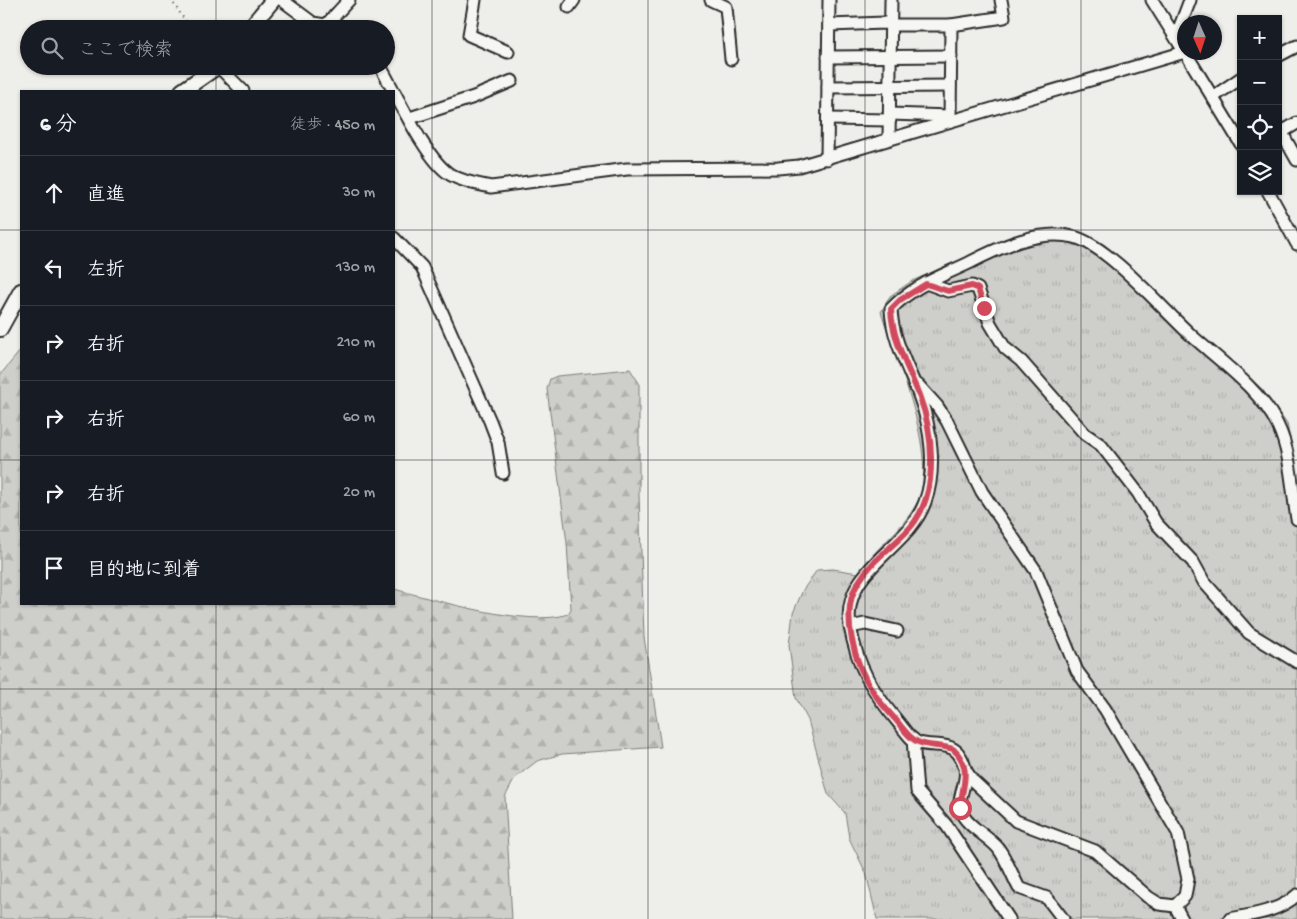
<!DOCTYPE html>
<html lang="ja">
<head>
<meta charset="utf-8">
<style>
	:root { --surface:#171b24; --page:#20242c; --text:#f1f3f6; --muted:#9ea1a6; --line:#363941 }
	body { margin:0; font-family:"Gochi Hand","Klee One",sans-serif; background:var(--page); color:var(--text) }
	.controls { position:absolute; right:15px; top:15px; display:grid; overflow:hidden; border-radius:0px; box-shadow:0 1px 4px #0004 }
	.controls button { width:45px; height:45px; display:grid; place-items:center; padding:0; border:0; border-bottom:1px solid var(--line); background:var(--surface); color:var(--text); font:25px sans-serif }
	.compass { position:absolute; left:1177px; top:15px; width:45px; height:45px; border-radius:50%; background:var(--surface); box-shadow:0 1px 4px #0004; rotate:177deg }
	.stop { position:absolute; width:15px; height:15px; margin:-11px; border:4px solid #d1495b; border-radius:50%; background:#fff }
	.stop.end { background:#d1495b; border-color:#fff; box-shadow:0 1px 5px #0008 }
	.list { margin:0; padding:0; list-style:none }
	h2 { display:flex; justify-content:space-between; align-items:center; height:65px; margin:0; padding:0 20px; font-size:21px }
	h2 small { font-size:16px; font-weight:400; color:var(--muted) }
	.list li { display:grid; grid-template-columns:32px 1fr auto; gap:15px; align-items:center; box-sizing:border-box; height:75px; padding:0 20px; border-top:1px solid var(--line) }
	.list b { display:block; font-size:19px; white-space:nowrap }
	.list em { font-size:16px; font-style:normal; color:var(--muted) }
	.icon { flex:none; width:28px; height:28px; fill:none; stroke:currentColor; stroke-width:2; stroke-linecap:round; stroke-linejoin:round }
	.map { position:relative; flex:none; width:1297px; height:919px; overflow:hidden }
	.search { position:absolute; background:var(--surface); box-shadow:0 1px 4px #0004; left:20px; top:20px; width:375px; height:55px; display:flex; align-items:center; gap:12px; box-sizing:border-box; padding:0 18px; border-radius:28px; color:var(--muted); font-size:19px }
	.panel { position:absolute; background:var(--surface); box-shadow:0 1px 4px #0004; left:20px; top:90px; width:375px; height:515px; border-radius:0px }
	.map>svg:first-child { display:block }
	.grass { fill:url(#grass-tufts); stroke:#7c7c7a }
	.forest { fill:url(#forest-firs); stroke:#7c7c7a }
	.lines { fill:none; stroke-linecap:round; stroke-linejoin:round }
	.minor-casing { stroke:#2b2b2b; stroke-width:15 }
	.major-casing { stroke:#2b2b2b; stroke-width:18 }
	.path { stroke:#2b2b2b; stroke-width:2; stroke-dasharray:1 4; stroke-linecap:butt }
	.minor { stroke:#f6f6f2; stroke-width:11 }
	.major { stroke:#f6f6f2; stroke-width:14 }
	.route { stroke:#d1495b; stroke-width:6 }
	.grid { fill:none; stroke:#2b2b2b; stroke-width:1; stroke-opacity:0.55 }
</style>
</head>
<body>
<div class="map">
<svg width="1297" height="919" viewBox="0 0 1297 919">
	<defs>
		<pattern id="grass-tufts" width="24" height="20" patternUnits="userSpaceOnUse" patternTransform="scale(1.25)"><rect width="24" height="20" fill="#cececa"/><path d="M3 7l-1-3M5 7V3M7 7l1-3M15 17l-1-3M17 17v-4M19 17l1-3" fill="none" stroke="#b1b1ae"/></pattern>
		<pattern id="forest-firs" width="22" height="20" patternUnits="userSpaceOnUse" patternTransform="scale(1.25)"><rect width="22" height="20" fill="#cececa"/><path d="M5 1l3.5 6h-7zM16 11l3.5 6h-7z" fill="#b1b1ae"/></pattern>
	</defs>
	<rect width="100%" height="100%" fill="#eeeeea"/>
	<filter id="ink" filterUnits="userSpaceOnUse"><feTurbulence type="fractalNoise" baseFrequency=".02" numOctaves="2"/><feDisplacementMap in="SourceGraphic" scale="10" xChannelSelector="R" yChannelSelector="G"/><feConvolveMatrix kernelMatrix="1 2 1 2 8 2 1 2 1" color-interpolation-filters="sRGB"/></filter>
	<g filter="url(#ink)">
		<path class="grass" d="M1054 230 1082 233 1105 245 1199 334 1262 389 1287 424 1297 473V919H877L866 873 849 838 845 813 828 794 808 720 796 698 789 645 793 613 803 590 817 570 833 569 858 573C875 548 902 531 917 503 940 458 896 358 881 312L890 296 912 281 1019 234Z"/>
		<path class="forest" d="M21 350V604H394V589C435 600 529 628 568 614L571 609 567 543 547 389 550 379 557 376 630 369 639 383V495L644 637 661 747 562 754 537 761 515 778 505 797 512 919H0V375Z"/>
		<g class="lines">
			<defs>
				<g id="minor">
					<path d="M282 0 313 23 348 29"/>
					<path d="M475 0 469 35 508 52"/>
					<path d="M711 0 726 7 731 59"/>
					<path d="M1152 0 1184 51"/>
					<path d="M569 7 574 0"/>
					<path d="M326 25 349 0"/>
					<path d="M829 25 885 23 891 25H951"/>
					<path d="M1176 37 1190 0"/>
					<path d="M1185 52 1241 144"/>
					<path d="M1278 56 1297 46"/>
					<path d="M828 57 951 56"/>
					<path d="M218 66 243 91"/>
					<path d="M380 66C396 93 426 161 451 175 463 182 477 184 491 187L627 169 778 168 799 166 1185 52"/>
					<path d="M828 87 950 86"/>
					<path d="M1213 97 1241 78"/>
					<path d="M890 114 950 116"/>
					<path d="M410 118 474 97 512 81"/>
					<path d="M828 119 890 120"/>
					<path d="M950 121 951 25 1004 17 1001 0"/>
					<path d="M1278 126 1297 160"/>
					<path d="M1282 132 1297 123"/>
					<path d="M889 139 891 0"/>
					<path d="M827 159 829 0"/>
					<path d="M1268 191 1297 244"/>
					<path d="M394 238 422 267 490 421 498 442 503 473"/>
					<path d="M926 283 948 291 972 286 978 289 990 323 1005 348 1021 361 1085 434 1101 445 1138 493 1156 523 1193 562 1204 582 1249 633 1297 662"/>
					<path d="M918 385 937 406 947 421 982 492 1036 571 1077 671 1105 709 1178 833 1188 879 1185 896 1175 906 1182 919"/>
					<path d="M850 627 865 624 897 631"/>
					<path d="M913 739 917 791 947 826 1009 919"/>
					<path d="M966 771 972 780 1016 821 1095 851 1148 897 1159 904 1175 906"/>
					<path d="M1063 919 1047 898 1019 888C1012 875 1007 860 998 848 988 836 965 825 961 811 955 793 976 777 958 753 949 742 932 747 919 743 910 740 904 729 898 722 872 691 857 666 850 626 841 569 908 550 925 502 937 469 931 427 919 395 908 367 892 339 891 309 912 286 942 276 969 263 1000 247 1038 229 1074 237 1109 246 1164 311 1192 336 1220 361 1262 391 1278 426 1291 453 1292 489 1297 519"/>
					<path d="M1230 919C1254 914 1278 912 1297 895"/>
				</g>
				<g id="major">
					<path d="M249 29 273 0"/>
					<path d="M182 91 218 66"/>
					<path d="M0 329 21 291"/>
				</g>
			</defs>
			<use href="#minor" class="minor-casing"/>
			<use href="#major" class="major-casing"/>
			<path class="path" d="M171 0 191 29"/>
			<use href="#minor" class="minor"/>
			<use href="#major" class="major"/>
		</g>
	</g>
	<g class="lines" filter="url(#ink)">
		<path class="route" d="M960 808C962 786 973 767 953 749 942 745 926 747 916 741 908 737 902 727 896 720 888 711 880 703 874 693 855 666 839 612 858 583 883 541 922 539 930 480 933 452 929 421 919 395 908 367 892 339 891 309L900 300 926 284 948 291 972 286 978 289 984 308"/>
	</g>
	<path class="grid" d="M216 0V29M432 0V919M648 0V919M865 0V919M1081 0V919M216 66V91M0 230H21M394 230H1297M0 460H21M394 460H1297M216 604V919M0 689H1297"/>
</svg>
<div class="controls">
<button>+</button>
<button>−</button>
<button><svg class="icon" aria-label="locate" viewBox="0 0 24 24"><circle cx="12" cy="12" r="6"/><path d="M12 2v4M12 18v4M2 12h4M18 12h4"/></svg></button>
<button><svg class="icon" aria-label="layers" viewBox="0 0 24 24"><path d="M12 4l9 5-9 5-9-5zM3 14l9 5 9-5"/></svg></button>
</div>
<svg class="compass" viewBox="-18 -18 36 36"><path d="M0-13l5 13h-10z" fill="#e53935"/><path d="M0 13l5-13h-10z" fill="#9ea1a6"/></svg>
<div class="stop" style="left:960px;top:808px"></div>
<div class="stop end" style="left:984px;top:308px"></div>
<div class="search"><svg class="icon" aria-label="search" viewBox="0 0 24 24"><circle cx="10" cy="10" r="6"/><path d="M15 15l6 6"/></svg>ここで検索</div>
<section class="panel">
<h2>6 分<small>徒歩 · 450 m</small></h2>
<ul class="list">
<li><svg class="icon" aria-label="ahead" viewBox="0 0 24 24"><path d="M12 20V5M6 11l6-6 6 6"/></svg><div><b>直進</b></div><em>30 m</em></li>
<li><svg class="icon" aria-label="left" viewBox="0 0 24 24"><path d="M17 20v-9H6M10 6l-5 5 5 5"/></svg><div><b>左折</b></div><em>130 m</em></li>
<li><svg class="icon" aria-label="right" viewBox="0 0 24 24"><path d="M7 20v-9h11M14 6l5 5-5 5"/></svg><div><b>右折</b></div><em>210 m</em></li>
<li><svg class="icon" aria-label="right" viewBox="0 0 24 24"><path d="M7 20v-9h11M14 6l5 5-5 5"/></svg><div><b>右折</b></div><em>60 m</em></li>
<li><svg class="icon" aria-label="right" viewBox="0 0 24 24"><path d="M7 20v-9h11M14 6l5 5-5 5"/></svg><div><b>右折</b></div><em>20 m</em></li>
<li><svg class="icon" aria-label="arrive" viewBox="0 0 24 24"><path d="M6 21V4h12l-3 4 3 4H6"/></svg><div><b>目的地に到着</b></div></li>
</ul>
</section>
</div>
</body>
</html>
